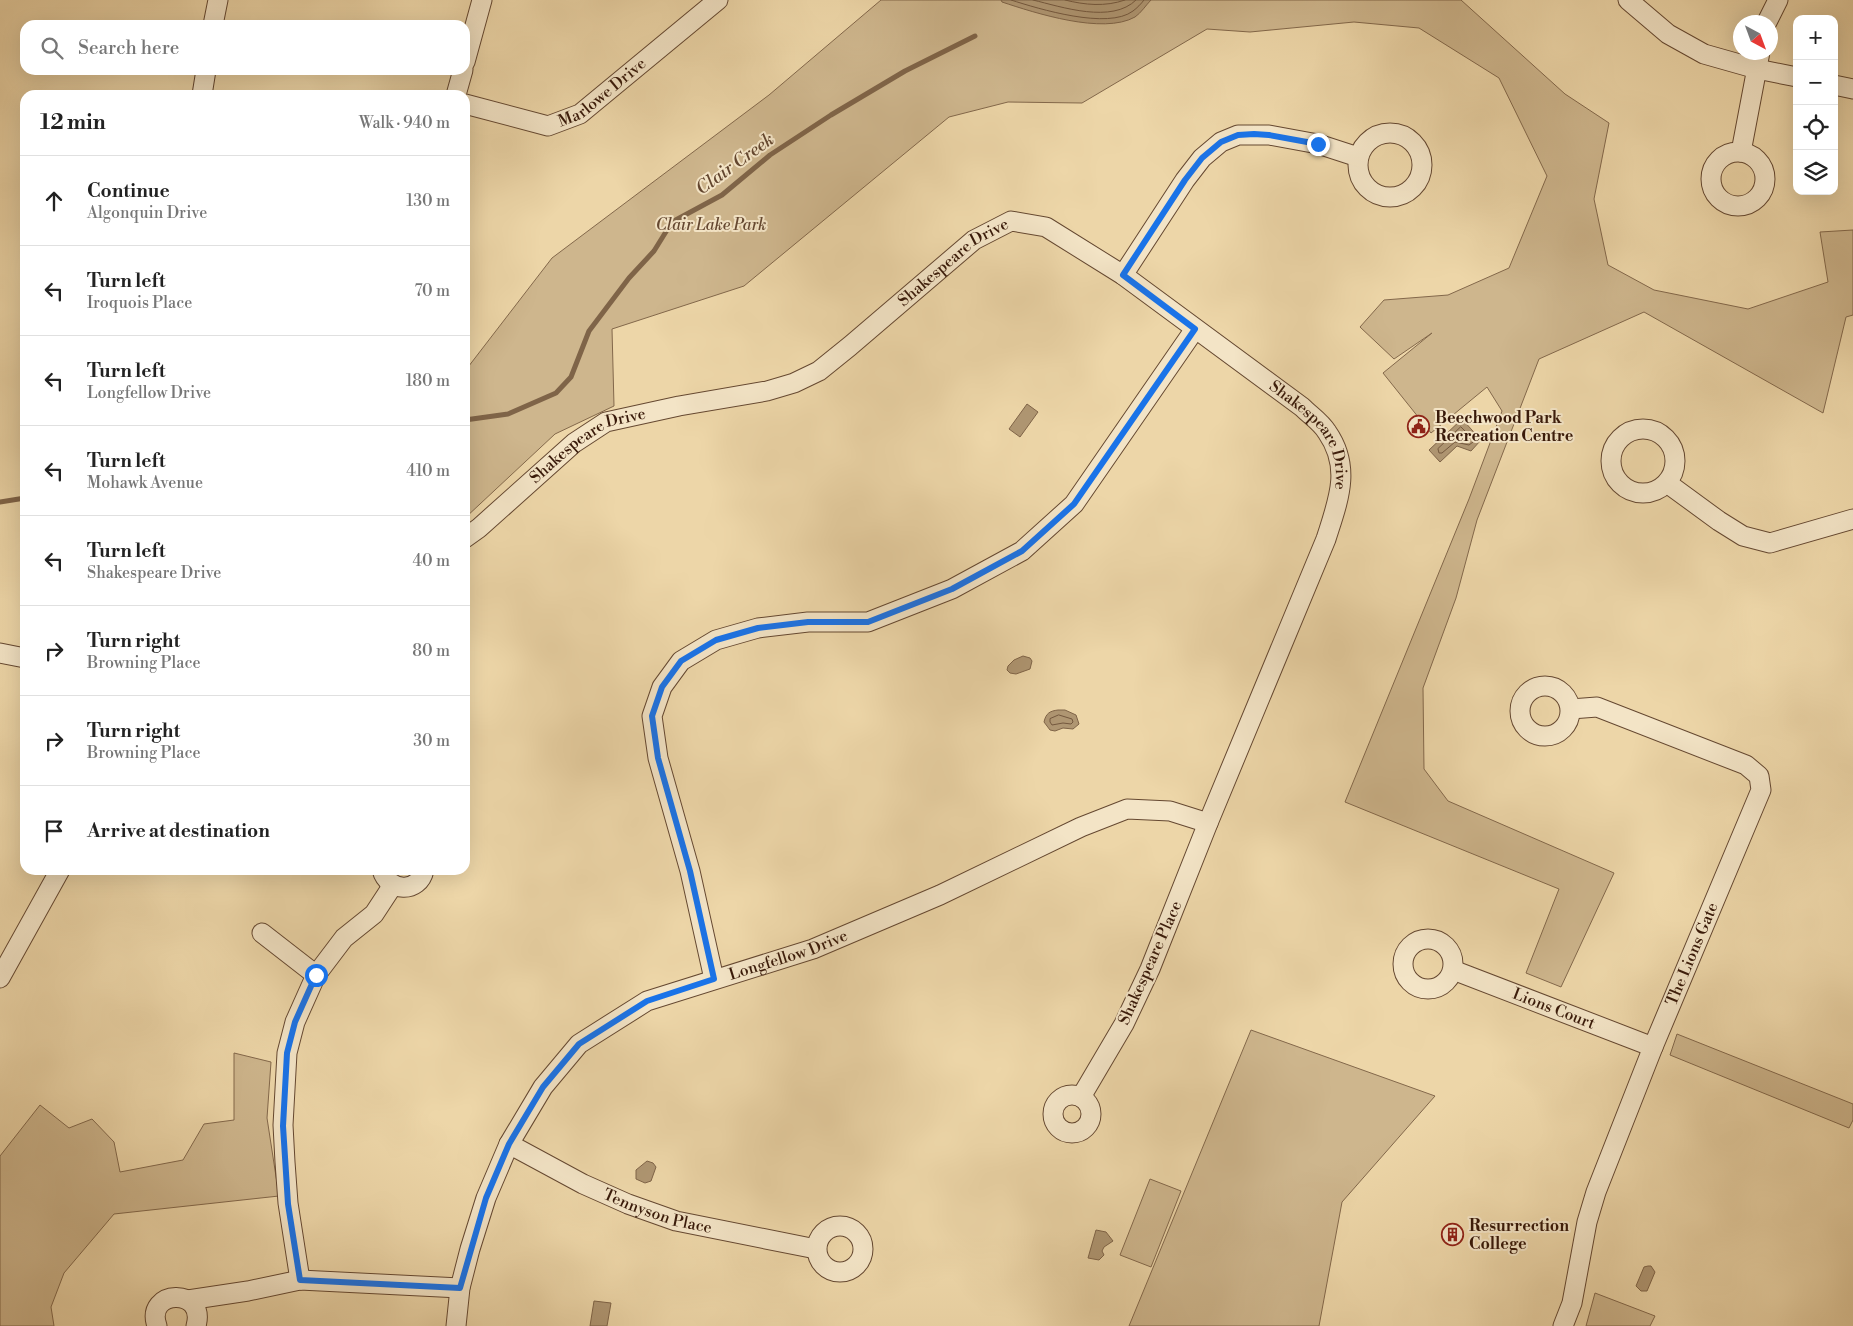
<!DOCTYPE html>
<html lang="en">
<head>
<meta charset="utf-8">
<style>
	:root { --surface:#fff; --page:#f6f6f6; --text:#222; --muted:#767676; --line:#e0e0e0 }
	body { margin:0; font-family:"Libre Bodoni",serif; background:var(--page); color:var(--text) }
	.controls { position:absolute; right:15px; top:15px; display:grid; overflow:hidden; border-radius:10px; box-shadow:0 5px 20px #0002 }
	.controls button { width:45px; height:45px; display:grid; place-items:center; padding:0; border:0; border-bottom:1px solid var(--line); background:var(--surface); color:var(--text); font:25px sans-serif }
	.compass { position:absolute; left:1733px; top:15px; width:45px; height:45px; border-radius:50%; background:var(--surface); box-shadow:0 5px 20px #0002; rotate:139deg }
	.stop { position:absolute; width:15px; height:15px; margin:-11px; border:4px solid #1a73e8; border-radius:50%; background:#fff }
	.stop.end { background:#1a73e8; border-color:#fff; box-shadow:0 1px 5px #0008 }
	.list { margin:0; padding:0; list-style:none }
	h2 { display:flex; justify-content:space-between; align-items:center; height:65px; margin:0; padding:0 20px; font-size:21px }
	h2 small { font-size:16px; font-weight:400; color:var(--muted) }
	.list li { display:grid; grid-template-columns:32px 1fr auto; gap:15px; align-items:center; box-sizing:border-box; height:90px; padding:0 20px; border-top:1px solid var(--line) }
	.list b { display:block; font-size:19px; white-space:nowrap }
	.list p { margin:0; font-size:16px; white-space:nowrap; color:var(--muted) }
	.list em { font-size:16px; font-style:normal; color:var(--muted) }
	.icon { flex:none; width:28px; height:28px; fill:none; stroke:currentColor; stroke-width:2; stroke-linecap:round; stroke-linejoin:round }
	.map { position:relative; flex:none; width:1853px; height:1326px; overflow:hidden }
	.search { position:absolute; background:var(--surface); box-shadow:0 5px 20px #0002; left:20px; top:20px; width:450px; height:55px; display:flex; align-items:center; gap:12px; box-sizing:border-box; padding:0 18px; border-radius:15px; color:var(--muted); font-size:19px }
	.panel { position:absolute; background:var(--surface); box-shadow:0 5px 20px #0002; left:20px; top:90px; width:450px; height:785px; border-radius:15px }
	.map>svg:first-child { display:block }
	.green { fill:#ceb68d; stroke:#83684b }
	.water { fill:#af9672; stroke:#7f6448 }
	.lines { fill:none; stroke-linecap:round; stroke-linejoin:round }
	.shore { stroke:#74583e; stroke-width:1 }
	.stream { stroke:#7f6448; stroke-width:5 }
	.street-casing { stroke:#654831; stroke-width:21 }
	.street { stroke:#f3e4c6; stroke-width:19 }
	.route { stroke:#1a73e8; stroke-width:6 }
	.labels { text-anchor:middle; dominant-baseline:central; stroke-width:4; stroke-linejoin:round; paint-order:stroke }
	.street-label { font-size:16px; fill:#381909; stroke:#f3e4c6 }
	.park-label { font-size:16px; font-style:italic; fill:#654831; stroke:#f3e4c6 }
	.poi-label { font-size:16px; font-weight:bold; fill:#381909; stroke:#f3e4c6; text-anchor:start }
	.water-label { font-size:18px; font-style:italic; fill:#62452e; stroke:#f3e4c6 }
</style>
</head>
<body>
<div class="map">
<svg width="1853" height="1326" viewBox="0 0 1853 1326">
	<rect width="100%" height="100%" fill="#edd6a8"/>
	<filter id="stains"><feTurbulence type="fractalNoise" baseFrequency=".004" numOctaves="4"/><feColorMatrix values="0 0 0 0 .2 0 0 0 0 .09 0 0 0 0 .02 0 0 0 .5 -.17"/></filter>
	<radialGradient id="worn" r=".72"><stop offset=".6" stop-color="#630" stop-opacity="0"/><stop offset="1" stop-color="#630" stop-opacity=".3"/></radialGradient>
	<g class="green">
		<path d="M881 0H1461L1565 94 1609 123 1594 199 1608 265 1654 290 1748 309 1828 282 1820 232 1853 230V315L1846 317 1823 413 1644 312 1539 359 1477 520 1456 598 1423 688 1424 769 1448 801 1614 873 1561 987 1526 973 1559 889 1345 802 1469 499 1502 411 1487 387 1431 433 1383 373 1432 333 1394 359 1360 327 1384 300 1448 295 1509 268 1547 176 1499 78 1419 28 1354 22 1250 32 1207 29 1082 103 1008 102 949 117 744 286 612 329 614 406 555 434 465 518V371L552 258 769 95Z"/>
		<path d="M1251 1030 1435 1096 1342 1202 1319 1326H1129Z"/>
		<path d="M1677 1034 1853 1104V1120L1849 1128 1670 1055Z"/>
		<path d="M234 1053 271 1062 267 1118 279 1196 114 1214 64 1273 51 1307 54 1326H0V1156L40 1105 69 1128 92 1119 114 1142 120 1172 183 1160 204 1124 234 1120Z"/>
		<path d="M1150 1179 1181 1191 1151 1267 1120 1255Z"/>
		<path d="M1595 1293 1655 1316 1650 1326H1586Z"/>
	</g>
	<g class="water">
		<path d="M1001 0H1151C1146 5 1141 13 1135 17 1103 35 1035 13 1002 2Z"/>
		<path d="M1027 404 1038 412 1020 437 1009 429Z"/>
		<path d="M1462 419 1481 440 1471 451 1457 446 1440 462 1429 450Z"/>
		<path d="M1023 656 1030 658 1032 661 1030 669 1016 674 1010 673 1007 670 1008 666 1014 660Z"/>
		<path d="M1058 710H1065L1076 715 1079 724 1073 729 1063 728 1055 731 1050 730 1044 722C1046 713 1050 711 1058 710Z"/>
		<path d="M647 1161 653 1163 656 1167 651 1181 645 1183 636 1179V1170Z"/>
		<path d="M1096 1230 1106 1232 1113 1241 1104 1247 1102 1251 1104 1255 1099 1260 1088 1258Z"/>
		<path d="M1648 1266H1651L1655 1272 1647 1291H1641L1636 1286 1644 1267Z"/>
		<path d="M594 1301 611 1303 607 1326H590Z"/>
	</g>
	<g class="lines">
		<g class="shore">
			<path d="M1011 0C1039 9 1108 30 1133 11 1137 8 1141 4 1144 0"/>
			<path d="M1033 0C1062 7 1112 24 1136 0"/>
			<path d="M1065 0C1085 5 1105 7 1125 0"/>
			<path d="M1461 427 1473 439V442L1469 445 1455 442 1442 453H1439L1438 449Z"/>
			<path d="M1059 715 1072 719 1073 722 1071 724 1063 723 1052 725 1050 722V719Z"/>
		</g>
		<g class="stream">
			<path d="M465 420 508 414 556 393 571 377 589 331 629 278 654 251 672 222 722 195 770 155 831 115 905 71 975 36"/>
			<path d="M0 502 25 498"/>
		</g>
		<defs>
			<g id="street">
				<path d="M1628 0 1668 34 1704 54 1757 69 1797 77"/>
				<path d="M1767 22 1778 0"/>
				<path d="M213 25 218 0"/>
				<path d="M465 62 482 0"/>
				<path d="M1834 85 1853 89"/>
				<path d="M202 95 206 70"/>
				<path d="M456 95 463 70"/>
				<path id="s1" d="M465 104 548 126 580 114 718 0"/>
				<circle cx="1390" cy="165" r="32"/>
				<circle cx="1738" cy="179" r="27"/>
				<path d="M1741 152 1760 52"/>
				<path d="M1123 275 1185 180 1202 158 1221 142 1238 135H1269L1318 144 1358 157"/>
				<circle cx="1643" cy="461" r="32"/>
				<path d="M1667 483 1719 521 1743 536 1770 543 1853 519"/>
				<path id="s2" d="M465 538 479 528 574 443 606 422 679 406 767 391 794 383 819 371 850 346 974 240 1011 221 1046 227 1123 275 1302 407C1310 415 1321 422 1327 432 1352 468 1338 501 1326 539L1208 823 1150 969 1124 1024 1081 1097"/>
				<path d="M0 653 25 658"/>
				<circle cx="1545" cy="711" r="25"/>
				<path d="M382 870C388 892 419 894 424 870"/>
				<path d="M262 933 316 975"/>
				<circle cx="1428" cy="964" r="25"/>
				<path id="s3" d="M1453 970 1653 1047"/>
				<path d="M0 978 60 870"/>
				<path d="M714 979 690 871 658 758 652 716 662 687 681 661 716 640 758 628 808 622H868L952 589 1022 551 1074 504 1195 329"/>
				<circle cx="1072" cy="1114" r="19"/>
				<path id="s4" d="M509 1144 583 1184 628 1204 676 1221 816 1249"/>
				<circle cx="840" cy="1249" r="23"/>
				<path d="M300 1280 288 1203 285 1162 283 1125 287 1053 295 1022 316 975 344 938 374 914 393 885"/>
				<path d="M188 1300 248 1291 300 1280 460 1288"/>
				<path d="M157 1326C144 1289 207 1287 196 1326"/>
				<path id="s5" d="M456 1326 460 1288 470 1249 486 1198 509 1144 543 1087 579 1044 647 1001 813 949 940 895 1081 827 1127 809 1170 811 1208 823"/>
				<path id="s6" d="M1563 1326 1572 1303 1587 1222 1596 1192 1653 1047 1761 790 1759 776 1746 765 1597 707 1571 709"/>
			</g>
		</defs>
		<use href="#street" class="street-casing"/>
		<use href="#street" class="street"/>
	</g>
	<g class="lines">
		<path class="route" d="M316 975 295 1022 287 1053 283 1126 288 1204 300 1280 460 1288 486 1198 509 1144 543 1087 579 1044 647 1001 714 979 690 871 658 758 652 716 662 687 681 661 716 640 758 628 808 622H868L952 589 1022 551 1074 504 1195 329 1123 275 1185 180 1202 158 1221 142 1238 135 1254 134 1269 135 1318 144"/>
	</g>
	<defs>
		<symbol id="civic-ring" viewBox="-11 -11 22 22"><circle r="9.5" fill="#f3e4c6" stroke="#8f2418" stroke-width="1.5"/><path d="M-.6-6.5H3V-4.5H.6V-3L4-1V1h2V6H-6V1h2V-1L-.6-3ZM-1.2 2.5V6h2.4V2.5Z" fill="#8f2418"/></symbol>
		<symbol id="building-ring" viewBox="-11 -11 22 22"><circle r="9.5" fill="#f3e4c6" stroke="#8f2418" stroke-width="1.5"/><path d="M-4-6H4V6H1V3H-1V6H-4ZM-2.5-4.3h1.7v1.8h-1.7ZM.8-4.3h1.7v1.8H.8ZM-2.5-1h1.7V.8h-1.7ZM.8-1h1.7V.8H.8Z" fill="#8f2418"/></symbol>
	</defs>
	<g fill-rule="evenodd">
		<use href="#civic-ring" x="1406" y="414" width="25" height="25"/>
		<use href="#building-ring" x="1440" y="1222" width="25" height="25"/>
	</g>
	<g class="labels">
		<g class="street-label">
			<text stroke="none"><textPath href="#s1" startOffset="150">Marlowe Drive</textPath></text>
			<text stroke="none"><textPath href="#s2" startOffset="576">Shakespeare Drive</textPath></text>
			<text stroke="none"><textPath href="#s2" startOffset="1025">Shakespeare Drive</textPath></text>
			<text stroke="none"><textPath href="#s2" startOffset="156">Shakespeare Drive</textPath></text>
			<text stroke="none"><textPath href="#s5" startOffset="542">Longfellow Drive</textPath></text>
			<text stroke="none"><textPath href="#s6" startOffset="395">The Lions Gate</textPath></text>
			<text transform="translate(1150 963) rotate(-66)">Shakespeare Place</text>
			<text stroke="none"><textPath href="#s3" startOffset="108">Lions Court</textPath></text>
			<text stroke="none"><textPath href="#s4" startOffset="164">Tennyson Place</textPath></text>
		</g>
		<g class="park-label">
			<text x="711" y="225">Clair Lake Park</text>
		</g>
		<g class="poi-label">
			<text x="1435" y="418">Beechwood Park<tspan x="1435" dy="18">Recreation Centre</tspan></text>
			<text x="1469" y="1226">Resurrection<tspan x="1469" dy="18">College</tspan></text>
		</g>
		<g class="water-label">
			<text transform="translate(735 164) rotate(-36)">Clair Creek</text>
		</g>
	</g>
	<rect width="100%" height="100%" filter="url(#stains)"/>
	<rect width="100%" height="100%" fill="url(#worn)"/>
</svg>
<div class="controls">
<button>+</button>
<button>−</button>
<button><svg class="icon" aria-label="locate" viewBox="0 0 24 24"><circle cx="12" cy="12" r="6"/><path d="M12 2v4M12 18v4M2 12h4M18 12h4"/></svg></button>
<button><svg class="icon" aria-label="layers" viewBox="0 0 24 24"><path d="M12 4l9 5-9 5-9-5zM3 14l9 5 9-5"/></svg></button>
</div>
<svg class="compass" viewBox="-18 -18 36 36"><path d="M0-13l5 13h-10z" fill="#e53935"/><path d="M0 13l5-13h-10z" fill="#767676"/></svg>
<div class="stop" style="left:316px;top:975px"></div>
<div class="stop end" style="left:1318px;top:144px"></div>
<div class="search"><svg class="icon" aria-label="search" viewBox="0 0 24 24"><circle cx="10" cy="10" r="6"/><path d="M15 15l6 6"/></svg>Search here</div>
<section class="panel">
<h2>12 min<small>Walk · 940 m</small></h2>
<ul class="list">
<li><svg class="icon" aria-label="ahead" viewBox="0 0 24 24"><path d="M12 20V5M6 11l6-6 6 6"/></svg><div><b>Continue</b><p>Algonquin Drive</p></div><em>130 m</em></li>
<li><svg class="icon" aria-label="left" viewBox="0 0 24 24"><path d="M17 20v-9H6M10 6l-5 5 5 5"/></svg><div><b>Turn left</b><p>Iroquois Place</p></div><em>70 m</em></li>
<li><svg class="icon" aria-label="left" viewBox="0 0 24 24"><path d="M17 20v-9H6M10 6l-5 5 5 5"/></svg><div><b>Turn left</b><p>Longfellow Drive</p></div><em>180 m</em></li>
<li><svg class="icon" aria-label="left" viewBox="0 0 24 24"><path d="M17 20v-9H6M10 6l-5 5 5 5"/></svg><div><b>Turn left</b><p>Mohawk Avenue</p></div><em>410 m</em></li>
<li><svg class="icon" aria-label="left" viewBox="0 0 24 24"><path d="M17 20v-9H6M10 6l-5 5 5 5"/></svg><div><b>Turn left</b><p>Shakespeare Drive</p></div><em>40 m</em></li>
<li><svg class="icon" aria-label="right" viewBox="0 0 24 24"><path d="M7 20v-9h11M14 6l5 5-5 5"/></svg><div><b>Turn right</b><p>Browning Place</p></div><em>80 m</em></li>
<li><svg class="icon" aria-label="right" viewBox="0 0 24 24"><path d="M7 20v-9h11M14 6l5 5-5 5"/></svg><div><b>Turn right</b><p>Browning Place</p></div><em>30 m</em></li>
<li><svg class="icon" aria-label="arrive" viewBox="0 0 24 24"><path d="M6 21V4h12l-3 4 3 4H6"/></svg><div><b>Arrive at destination</b></div></li>
</ul>
</section>
</div>
</body>
</html>
